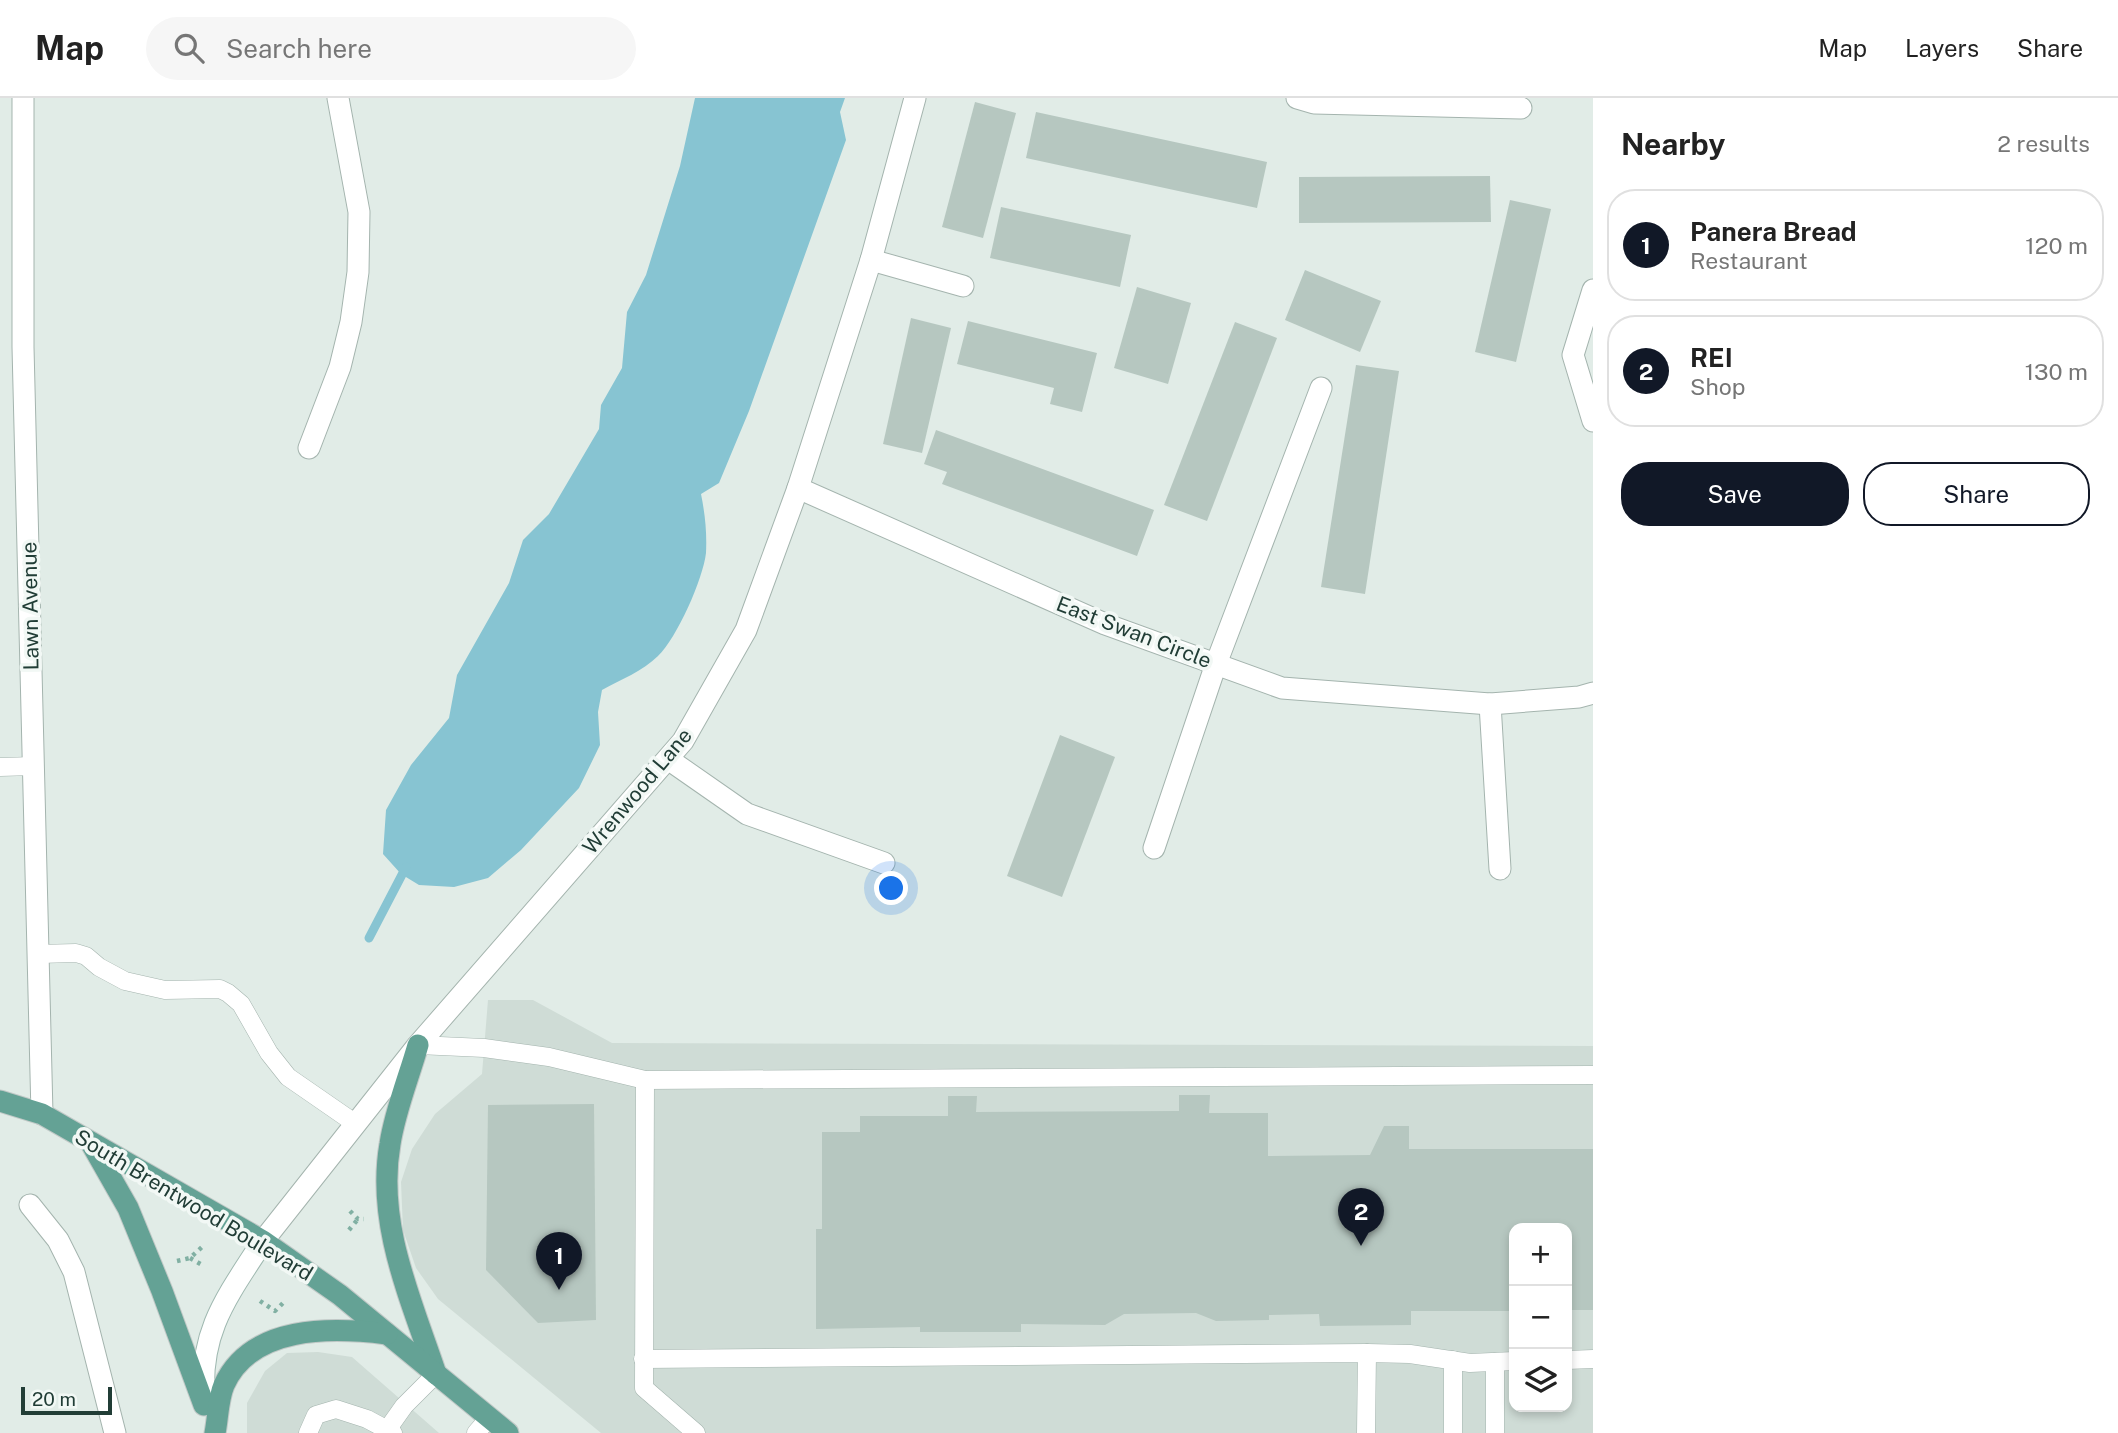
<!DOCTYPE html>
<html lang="en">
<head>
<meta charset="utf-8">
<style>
	:root { --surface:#fff; --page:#f6f6f6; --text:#222; --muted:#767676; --line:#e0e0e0; --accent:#111827 }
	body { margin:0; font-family:"Public Sans",sans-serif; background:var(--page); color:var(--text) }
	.controls { position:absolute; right:21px; bottom:21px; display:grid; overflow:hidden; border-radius:14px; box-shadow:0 4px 10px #0003 }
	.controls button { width:63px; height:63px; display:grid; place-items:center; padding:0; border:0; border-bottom:2px solid var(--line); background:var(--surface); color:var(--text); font:35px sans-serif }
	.scale { position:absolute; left:21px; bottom:18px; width:91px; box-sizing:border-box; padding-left:7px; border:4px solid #213d36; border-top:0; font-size:19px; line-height:24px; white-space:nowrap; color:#213d36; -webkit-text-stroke:5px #f2f8f5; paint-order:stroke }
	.you { position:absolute; left:892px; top:791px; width:24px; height:24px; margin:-18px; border:5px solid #fff; border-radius:50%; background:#1a73e8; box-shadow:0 0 0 10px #1a73e833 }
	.badge { display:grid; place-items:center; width:46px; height:46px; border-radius:50%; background:var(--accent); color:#fff; font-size:23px; font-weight:700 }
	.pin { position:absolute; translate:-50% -58px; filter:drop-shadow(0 2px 4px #0008) }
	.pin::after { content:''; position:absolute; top:37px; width:24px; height:21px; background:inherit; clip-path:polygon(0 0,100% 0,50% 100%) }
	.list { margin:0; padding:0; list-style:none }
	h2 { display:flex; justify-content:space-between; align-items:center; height:91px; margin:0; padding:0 28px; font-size:30px }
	h2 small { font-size:23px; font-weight:400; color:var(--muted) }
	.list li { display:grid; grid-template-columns:46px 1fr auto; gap:21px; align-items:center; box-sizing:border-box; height:112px; margin:0 14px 14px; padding:0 14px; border:2px solid var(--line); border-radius:28px }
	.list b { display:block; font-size:26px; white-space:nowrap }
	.list p { margin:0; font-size:23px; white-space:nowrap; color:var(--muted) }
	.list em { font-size:23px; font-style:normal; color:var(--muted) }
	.actions { display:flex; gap:14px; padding:21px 28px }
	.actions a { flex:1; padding:16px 0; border:2px solid var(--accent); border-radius:28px; text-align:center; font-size:24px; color:var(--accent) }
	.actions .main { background:var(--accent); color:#fff }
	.icon { flex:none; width:38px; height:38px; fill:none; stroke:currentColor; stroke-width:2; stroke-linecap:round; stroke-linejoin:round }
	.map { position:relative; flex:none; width:1593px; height:1335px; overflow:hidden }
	header { display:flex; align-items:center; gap:42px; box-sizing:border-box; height:98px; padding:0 35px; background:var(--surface); border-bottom:2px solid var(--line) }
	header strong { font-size:33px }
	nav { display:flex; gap:38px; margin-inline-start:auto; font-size:24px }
	.search { width:490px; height:63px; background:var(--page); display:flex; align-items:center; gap:18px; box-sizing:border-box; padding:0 24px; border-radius:38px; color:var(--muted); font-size:26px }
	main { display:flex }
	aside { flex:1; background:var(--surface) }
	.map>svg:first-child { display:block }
	.built { fill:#cfdcd6; fill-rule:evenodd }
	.water { fill:#87c4d2 }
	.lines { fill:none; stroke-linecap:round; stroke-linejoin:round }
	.stream { stroke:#87c4d2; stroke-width:9 }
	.building { fill:#b6c7c0 }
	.lane-casing { stroke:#a4b4ae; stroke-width:19 }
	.street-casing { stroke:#a4b4ae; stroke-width:23 }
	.secondary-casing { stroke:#9fb8b0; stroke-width:23 }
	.primary-casing { stroke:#c1c9c7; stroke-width:23 }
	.path { stroke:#81b0a3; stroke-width:4.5; stroke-dasharray:3.5 5; stroke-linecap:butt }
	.lane { stroke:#fff; stroke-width:18 }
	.street { stroke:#fff; stroke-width:21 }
	.secondary { stroke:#fff; stroke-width:21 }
	.primary { stroke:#64a295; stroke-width:21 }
	.labels { text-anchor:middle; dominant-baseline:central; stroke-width:7; stroke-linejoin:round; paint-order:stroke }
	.street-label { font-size:21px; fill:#213d36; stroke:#f2f8f5 }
</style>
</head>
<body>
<header>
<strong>Map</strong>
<div class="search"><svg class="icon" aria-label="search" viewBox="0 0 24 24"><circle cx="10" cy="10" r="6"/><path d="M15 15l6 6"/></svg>Search here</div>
<nav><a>Map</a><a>Layers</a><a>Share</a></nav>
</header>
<main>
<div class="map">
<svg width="1593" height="1335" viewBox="0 0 1593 1335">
	<rect width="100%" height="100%" fill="#e1ece7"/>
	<g class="built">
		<path d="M488 902H533L612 945 1593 948V1335H601L438 1201 416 1170 403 1132 401 1084 412 1051 435 1016 482 976ZM1514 1130H1567V1309H1514Z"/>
		<path d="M318 1254 352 1259 439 1335H247V1305L265 1273 287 1255Z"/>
	</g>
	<path class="water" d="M695 0H845L840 14 846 42 749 313 719 385 701 396C705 416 707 434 706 455 703 481 677 540 658 558 643 573 620 582 602 592L598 614 600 647 579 690 521 752 488 780 454 789 419 787 401 776 383 756 386 712 411 667 449 620 457 577 509 485 523 442 549 416 599 331 601 307 622 270 627 214 646 177 680 68Z"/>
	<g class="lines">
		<path class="stream" d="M369 840 406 769"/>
	</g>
	<g class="building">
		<path d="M975 4 1016 15 983 140 942 129Z"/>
		<path d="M1036 14 1267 64 1257 110 1026 60Z"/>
		<path d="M1490 78 1491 124 1299 125V79Z"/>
		<path d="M1510 102 1551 111 1516 264 1475 254Z"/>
		<path d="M1001 109 1131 137 1120 189 990 160Z"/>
		<path d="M1305 172 1381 203 1360 254 1285 222Z"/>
		<path d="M1137 189 1191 205 1168 286 1114 270Z"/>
		<path d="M911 220 951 230 922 355 883 346Z"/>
		<path d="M968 223 1097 255 1082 314 1050 306 1054 290 957 266Z"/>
		<path d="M1235 224 1277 240 1207 423 1164 407Z"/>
		<path d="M1356 267 1399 273 1365 496 1321 489Z"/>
		<path d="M936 332 1154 412 1137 458 942 386 947 374 924 366Z"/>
		<path d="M1060 637 1115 659 1062 799 1007 778Z"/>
		<path d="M1179 997H1210L1209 1015H1268V1058L1370 1057 1384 1028H1409V1051H1593V1212H1567V1130H1514V1213H1411V1227L1320 1228 1319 1216 1269 1217V1222L1216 1223 1196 1215 1124 1216 1105 1227 1021 1226V1234H920V1229L816 1231V1131H822V1034H860V1018H948V998H977L976 1014 1179 1013Z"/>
		<path d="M594 1006 596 1222 538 1225 486 1172 488 1007Z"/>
	</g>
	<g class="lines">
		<defs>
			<g id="lane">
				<path d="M0 669 34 668"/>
				<path d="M38 856 76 855 86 858 99 869 125 883 165 892 220 891 228 895 241 906 269 955 288 979 356 1026"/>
				<path d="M418 947 484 950 549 959 645 982 1593 977"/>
				<path d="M645 982 644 1290 696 1335"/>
				<path d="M643 1261 1367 1255 1410 1256 1470 1265 1514 1263"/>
				<path d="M1567 1262 1593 1261"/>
				<path d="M1495 1264V1335"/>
				<path d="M387 1332 404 1308 436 1276"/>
				<path d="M308 1335 316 1317 336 1311 367 1321 393 1335"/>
				<path d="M476 1335 489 1320"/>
				<path d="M1366 1335 1367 1255"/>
				<path d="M1453 1335V1262"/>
			</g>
			<g id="street">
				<path d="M23 0V249L42 1016"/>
				<path d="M1297 0 1314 5 1521 10"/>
				<path d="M871 162 963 188"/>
				<path d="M1593 192 1573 257 1593 323"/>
				<path d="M309 350 340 269 351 224 358 174 359 114 338 0"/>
				<path d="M798 390 1105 526 1282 590 1490 606 1579 599 1593 595"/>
				<path d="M1490 606 1500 771"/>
				<path d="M668 661 747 716 884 765"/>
				<path d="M1154 750 1216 566 1321 290"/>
				<path d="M30 1107 58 1142 74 1174 115 1335"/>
				<path d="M263 1143 418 947 683 643 746 532 798 390 871 162 915 0"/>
			</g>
			<path id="secondary" d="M204 1302C199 1233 227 1199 263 1143"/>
			<g id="primary">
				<path d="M418 947C409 979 395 1013 390 1046 376 1126 411 1201 436 1276"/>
				<path d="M0 1003 42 1016 263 1143 340 1197 508 1335"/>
				<path d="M91 1045 128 1110 162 1193 204 1307"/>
				<path d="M215 1335C218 1320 218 1301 224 1287 251 1227 331 1229 387 1236"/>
			</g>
		</defs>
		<use href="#lane" class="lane-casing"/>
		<use href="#street" class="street-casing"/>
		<use href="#secondary" class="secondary-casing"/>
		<use href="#primary" class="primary-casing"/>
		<g class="path">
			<path d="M350 1113 358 1121H364"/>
			<path d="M349 1132 358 1121"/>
			<path d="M190 1160 204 1168"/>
			<path d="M177 1163 190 1160 202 1149"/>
			<path d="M260 1203 275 1213 283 1205"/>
		</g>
		<use href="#lane" class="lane"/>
		<use href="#street" class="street"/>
		<use href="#secondary" class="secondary"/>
		<use href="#primary" class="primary"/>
	</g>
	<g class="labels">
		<g class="street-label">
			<text transform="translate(30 508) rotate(-91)">Lawn Avenue</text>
			<text transform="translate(1134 534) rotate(21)">East Swan Circle</text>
			<text transform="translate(637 693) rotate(-50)">Wrenwood Lane</text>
			<text transform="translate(194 1107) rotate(31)">South Brentwood Boulevard</text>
		</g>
	</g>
</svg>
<div class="controls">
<button>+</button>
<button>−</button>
<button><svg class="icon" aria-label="layers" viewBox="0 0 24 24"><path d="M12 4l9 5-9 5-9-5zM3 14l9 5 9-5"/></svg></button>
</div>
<div class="scale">20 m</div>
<div class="you"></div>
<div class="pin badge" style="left:559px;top:1192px">1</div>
<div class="pin badge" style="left:1361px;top:1148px">2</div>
</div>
<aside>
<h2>Nearby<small>2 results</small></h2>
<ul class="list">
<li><span class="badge">1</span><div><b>Panera Bread</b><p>Restaurant</p></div><em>120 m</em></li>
<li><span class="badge">2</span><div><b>REI</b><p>Shop</p></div><em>130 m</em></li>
</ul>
<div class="actions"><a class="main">Save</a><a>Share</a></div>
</aside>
</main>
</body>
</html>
